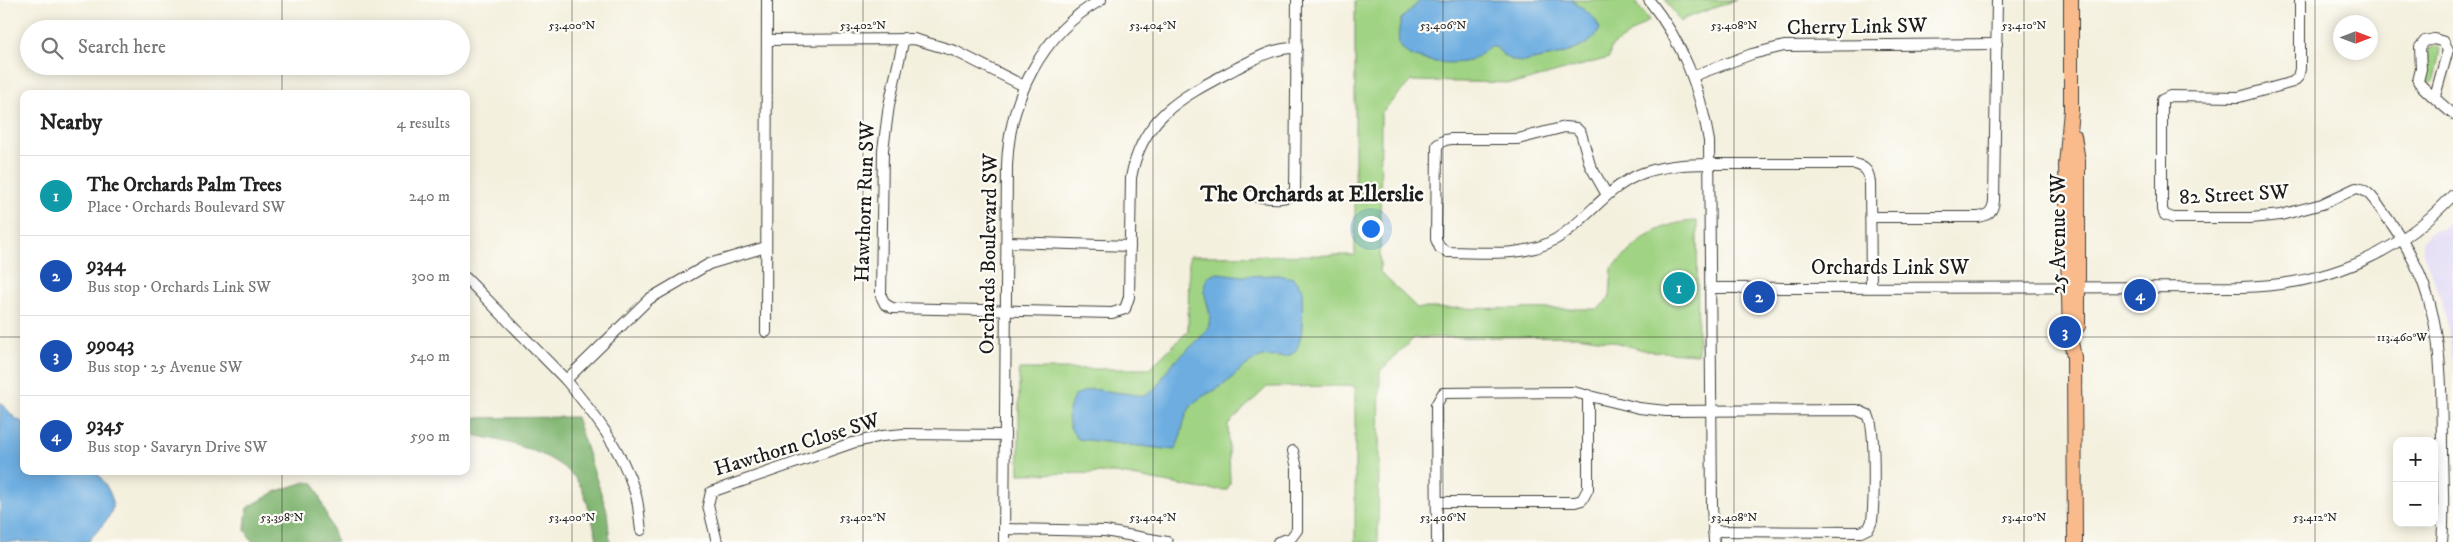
<!DOCTYPE html>
<html lang="en">
<head>
<meta charset="utf-8">
<style>
	:root { --surface:#fff; --page:#f6f6f6; --text:#222; --muted:#767676; --line:#e0e0e0; --accent:#1f6fb2 }
	body { margin:0; font-family:"IM FELL DW Pica",serif; background:var(--page); color:var(--text) }
	.controls { position:absolute; right:15px; bottom:15px; display:grid; overflow:hidden; border-radius:10px; box-shadow:0 2px 12px #0003 }
	.controls button { width:45px; height:45px; display:grid; place-items:center; padding:0; border:0; border-bottom:1px solid var(--line); background:var(--surface); color:var(--text); font:25px sans-serif }
	.compass { position:absolute; left:2333px; top:15px; width:45px; height:45px; border-radius:50%; background:var(--surface); box-shadow:0 2px 12px #0003; rotate:90deg }
	.you { position:absolute; left:1370px; top:228px; width:18px; height:18px; margin:-12px; border:4px solid #fff; border-radius:50%; background:#1a73e8; box-shadow:0 0 0 8px #1a73e833 }
	.badge { display:grid; place-items:center; width:32px; height:32px; border-radius:50%; background:var(--accent); color:#fff; font-size:16px; font-weight:700 }
	.pin { position:absolute; translate:-50% -50%; border:2px solid #fff; box-shadow:0 1px 5px #0006 }
	.list { margin:0; padding:0; list-style:none }
	h2 { display:flex; justify-content:space-between; align-items:center; height:65px; margin:0; padding:0 20px; font-size:21px }
	h2 small { font-size:16px; font-weight:400; color:var(--muted) }
	.list li { display:grid; grid-template-columns:32px 1fr auto; gap:15px; align-items:center; box-sizing:border-box; height:80px; padding:0 20px; border-top:1px solid var(--line) }
	.list b { display:block; font-size:19px; white-space:nowrap }
	.list p { margin:0; font-size:16px; white-space:nowrap; color:var(--muted) }
	.list em { font-size:16px; font-style:normal; color:var(--muted) }
	.icon { flex:none; width:28px; height:28px; fill:none; stroke:currentColor; stroke-width:2; stroke-linecap:round; stroke-linejoin:round }
	.map { position:relative; flex:none; width:2453px; height:542px; overflow:hidden }
	.search { position:absolute; background:var(--surface); box-shadow:0 2px 12px #0003; left:20px; top:20px; width:450px; height:55px; display:flex; align-items:center; gap:12px; box-sizing:border-box; padding:0 18px; border-radius:28px; color:var(--muted); font-size:19px }
	.panel { position:absolute; background:var(--surface); box-shadow:0 2px 12px #0003; left:20px; top:90px; width:450px; height:385px; border-radius:10px }
	.map>svg:first-child { display:block }
	.built { fill:#ded5f5 }
	.green { fill:#a0d383; stroke:#5e7850 }
	.forest { fill:#80b571; stroke:#4e6846 }
	.water { fill:#6dade0; stroke:#44647e }
	.lines { fill:none; stroke-linecap:round; stroke-linejoin:round }
	.minor-casing { stroke:#3c3c39; stroke-width:12 }
	.major-casing { stroke:#3c3c39; stroke-width:16 }
	.minor { stroke:#fff; stroke-width:10 }
	.major { stroke:#fabb8c; stroke-width:14 }
	.ticks { fill:none; stroke:#1c1c1c; stroke-width:1; stroke-opacity:0.45 }
	.labels { text-anchor:middle; dominant-baseline:central; stroke-width:4.5; stroke-linejoin:round; paint-order:stroke }
	.street-label { font-size:21px; fill:#1c1c1c; stroke:#fdfcf7 }
	.neighbourhood-label { font-size:22px; font-weight:bold; fill:#1c1c1c; stroke:#fdfcf7 }
	.ticks-label { font-size:12px; text-anchor:middle; fill:#1c1c1c; stroke:#fdfcf7; stroke-width:4.5; stroke-linejoin:round; paint-order:stroke }
</style>
</head>
<body>
<div class="map">
<svg width="2453" height="542" viewBox="0 0 2453 542">
	<rect width="100%" height="100%" fill="#fdfcf7"/>
	<filter id="ink" filterUnits="userSpaceOnUse"><feTurbulence type="fractalNoise" baseFrequency=".02" numOctaves="2"/><feDisplacementMap in="SourceGraphic" scale="10" xChannelSelector="R" yChannelSelector="G"/><feConvolveMatrix kernelMatrix="1 2 1 2 8 2 1 2 1" color-interpolation-filters="sRGB"/></filter>
	<filter id="wash" filterUnits="userSpaceOnUse"><feTurbulence type="fractalNoise" baseFrequency=".0096" numOctaves="4" result="noise"/><feDisplacementMap in="SourceGraphic" scale="20" xChannelSelector="R" yChannelSelector="G"/><feGaussianBlur stdDeviation="1.12" result="paint"/><feColorMatrix in="noise" values="0 0 0 0 0 0 0 0 0 0 0 0 0 0 0 0 0 1.4 0 .05"/><feComposite in="paint" operator="in"/></filter>
	<g filter="url(#wash)">
		<rect width="100%" height="100%" fill="#f4f0de"/>
		<path class="built" d="M2453 220V385L2452 356 2448 327 2440 296 2422 250V242L2433 230 2443 229Z"/>
		<g class="green">
			<path d="M1355 0H1632L1635 2 1649 20 1611 47 1609 58 1517 83 1411 81 1381 113 1380 272 1417 308 1598 309 1610 297 1612 268C1639 241 1657 222 1697 221L1698 354 1647 351 1611 341 1577 336 1414 338 1380 371 1378 542H1355V386L1267 387 1228 424 1230 483 1227 490 1202 489 1116 473 1019 474V369H1149L1188 331 1189 256 1355 255Z"/>
			<path d="M1665 0H1736L1686 18 1681 22Z"/>
			<path d="M2437 46 2440 49 2434 81 2429 84 2425 80C2427 70 2425 56 2429 48Z"/>
		</g>
		<g class="forest">
			<path d="M576 417 607 511 610 542H596L597 539C593 523 589 506 583 491 567 453 502 440 466 434V418Z"/>
			<path d="M305 482 314 483 337 542H253L245 530 247 508 275 492Z"/>
		</g>
		<g class="water">
			<path d="M1421 0H1572L1595 19 1600 29C1588 54 1548 56 1524 62 1509 61 1505 58 1496 47H1489C1484 50 1479 56 1474 59 1459 67 1404 63 1399 43 1397 36 1400 26 1401 19Z"/>
			<path d="M1218 273 1242 276 1278 275 1293 278 1302 289C1302 307 1305 335 1296 350 1289 361 1272 355 1263 357 1246 361 1235 377 1222 386 1213 392 1200 396 1193 404 1181 417 1184 437 1174 450L1078 439C1065 425 1066 412 1075 395L1091 389 1145 396C1162 385 1160 378 1172 364 1181 354 1206 337 1209 324 1213 306 1198 294 1208 276Z"/>
			<path d="M0 402 15 418 24 423V471H96C123 508 115 510 88 542H0Z"/>
		</g>
	</g>
	<g filter="url(#ink)">
		<g class="lines">
			<defs>
				<g id="minor">
					<path d="M1649 0C1683 43 1700 88 1709 141L1712 506 1714 542"/>
					<path d="M2300 0V69L2298 77 2293 82 2239 97 2170 96 2162 100V210L2165 215 2173 218H2251L2281 215 2322 204 2356 188C2370 189 2377 205 2385 215 2443 290 2441 357 2442 447 2442 478 2445 511 2442 542"/>
					<path d="M904 38 889 105 883 150 881 296 885 304 892 308 1112 313 1125 309 1129 297 1131 178C1142 115 1184 96 1235 69 1255 59 1274 47 1297 48"/>
					<path d="M767 40 914 39 955 51 1024 86"/>
					<path d="M1693 76 1752 54 1784 46 1997 44"/>
					<path d="M2435 96 2448 50 2444 42 2434 39 2425 41 2420 47 2421 69 2418 81C2420 86 2447 109 2453 114"/>
					<path d="M1607 195 1590 165 1581 133 1576 128 1565 127 1518 139H1451L1445 140 1437 145 1436 239 1440 248 1448 252C1482 252 1525 258 1556 239 1588 220 1607 186 1643 173 1675 162 1708 164 1741 164 1779 164 1817 164 1855 164 1866 167 1869 172 1870 183L1871 286"/>
					<path d="M1250 196C1263 196 1288 204 1295 190L1297 0"/>
					<path d="M1871 217H1978C1988 216 1993 211 1994 201L1997 0"/>
					<path d="M1008 242 1130 246"/>
					<path d="M466 278 566 380 649 299 709 264 766 247"/>
					<path d="M1711 288 2242 287C2324 285 2397 256 2453 195"/>
					<path d="M766 332 767 0"/>
					<path d="M566 380C594 414 621 448 635 492 639 504 639 518 641 530"/>
					<path d="M1437 502H1575L1582 500 1588 489V395"/>
					<path d="M1004 529 1105 531 1167 542"/>
					<path d="M717 542 708 505 711 492 852 443 882 436 904 434 1005 435"/>
					<path d="M1004 542 1007 166C1009 100 1041 33 1101 0"/>
					<path d="M1278 542 1291 538 1297 530V468L1293 451"/>
					<path d="M1437 542 1436 405 1443 393 1573 392 1639 408 1666 411 1857 410 1868 415C1876 427 1874 503 1872 521L1869 528 1861 532 1713 531"/>
				</g>
				<g id="major">
					<path d="M2071 0V110L2066 165 2070 337 2074 357 2075 542"/>
					<path d="M2074 136 2078 161V326"/>
				</g>
			</defs>
			<use href="#minor" class="minor-casing"/>
			<use href="#major" class="major-casing"/>
			<use href="#minor" class="minor"/>
			<use href="#major" class="major"/>
		</g>
	</g>
	<path class="ticks" d="M282 0V29M572 0V542M863 0V542M1153 0V542M1443 0V542M1734 0V542M2024 0V542M2315 0V542M282 66V94M0 337H24M466 337H2453M282 471V542"/>
	<g class="labels">
		<g class="street-label">
			<text transform="translate(1857 27) rotate(-1)">Cherry Link SW</text>
			<text transform="translate(2234 195) rotate(-3)">82 Street SW</text>
			<text transform="translate(865 202) rotate(-88)">Hawthorn Run SW</text>
			<text transform="translate(2059 234) rotate(-90)">25 Avenue SW</text>
			<text transform="translate(989 254) rotate(-89)">Orchards Boulevard SW</text>
			<text x="1890" y="268">Orchards Link SW</text>
			<text transform="translate(797 445) rotate(-17)">Hawthorn Close SW</text>
		</g>
		<g class="neighbourhood-label">
			<text x="1312" y="194">The Orchards at Ellerslie</text>
		</g>
	</g>
	<g class="ticks-label">
		<text x="572" y="29">53.400°N</text>
		<text x="863" y="29">53.402°N</text>
		<text x="1153" y="29">53.404°N</text>
		<text x="1443" y="29">53.406°N</text>
		<text x="1734" y="29">53.408°N</text>
		<text x="2024" y="29">53.410°N</text>
		<text x="2402" y="341">113.460°W</text>
		<text x="282" y="521">53.398°N</text>
		<text x="572" y="521">53.400°N</text>
		<text x="863" y="521">53.402°N</text>
		<text x="1153" y="521">53.404°N</text>
		<text x="1443" y="521">53.406°N</text>
		<text x="1734" y="521">53.408°N</text>
		<text x="2024" y="521">53.410°N</text>
		<text x="2315" y="521">53.412°N</text>
	</g>
</svg>
<div class="controls">
<button>+</button>
<button>−</button>
</div>
<svg class="compass" viewBox="-18 -18 36 36"><path d="M0-13l5 13h-10z" fill="#e53935"/><path d="M0 13l5-13h-10z" fill="#767676"/></svg>
<div class="you"></div>
<div class="pin badge" style="left:1679px;top:288px;background:#0f9aa8">1</div>
<div class="pin badge" style="left:1759px;top:297px;background:#1a4fb4">2</div>
<div class="pin badge" style="left:2065px;top:332px;background:#1a4fb4">3</div>
<div class="pin badge" style="left:2140px;top:295px;background:#1a4fb4">4</div>
<div class="search"><svg class="icon" aria-label="search" viewBox="0 0 24 24"><circle cx="10" cy="10" r="6"/><path d="M15 15l6 6"/></svg>Search here</div>
<section class="panel">
<h2>Nearby<small>4 results</small></h2>
<ul class="list">
<li><span class="badge" style="background:#0f9aa8">1</span><div><b>The Orchards Palm Trees</b><p>Place · Orchards Boulevard SW</p></div><em>240 m</em></li>
<li><span class="badge" style="background:#1a4fb4">2</span><div><b>9344</b><p>Bus stop · Orchards Link SW</p></div><em>300 m</em></li>
<li><span class="badge" style="background:#1a4fb4">3</span><div><b>99043</b><p>Bus stop · 25 Avenue SW</p></div><em>540 m</em></li>
<li><span class="badge" style="background:#1a4fb4">4</span><div><b>9345</b><p>Bus stop · Savaryn Drive SW</p></div><em>590 m</em></li>
</ul>
</section>
</div>
</body>
</html>
